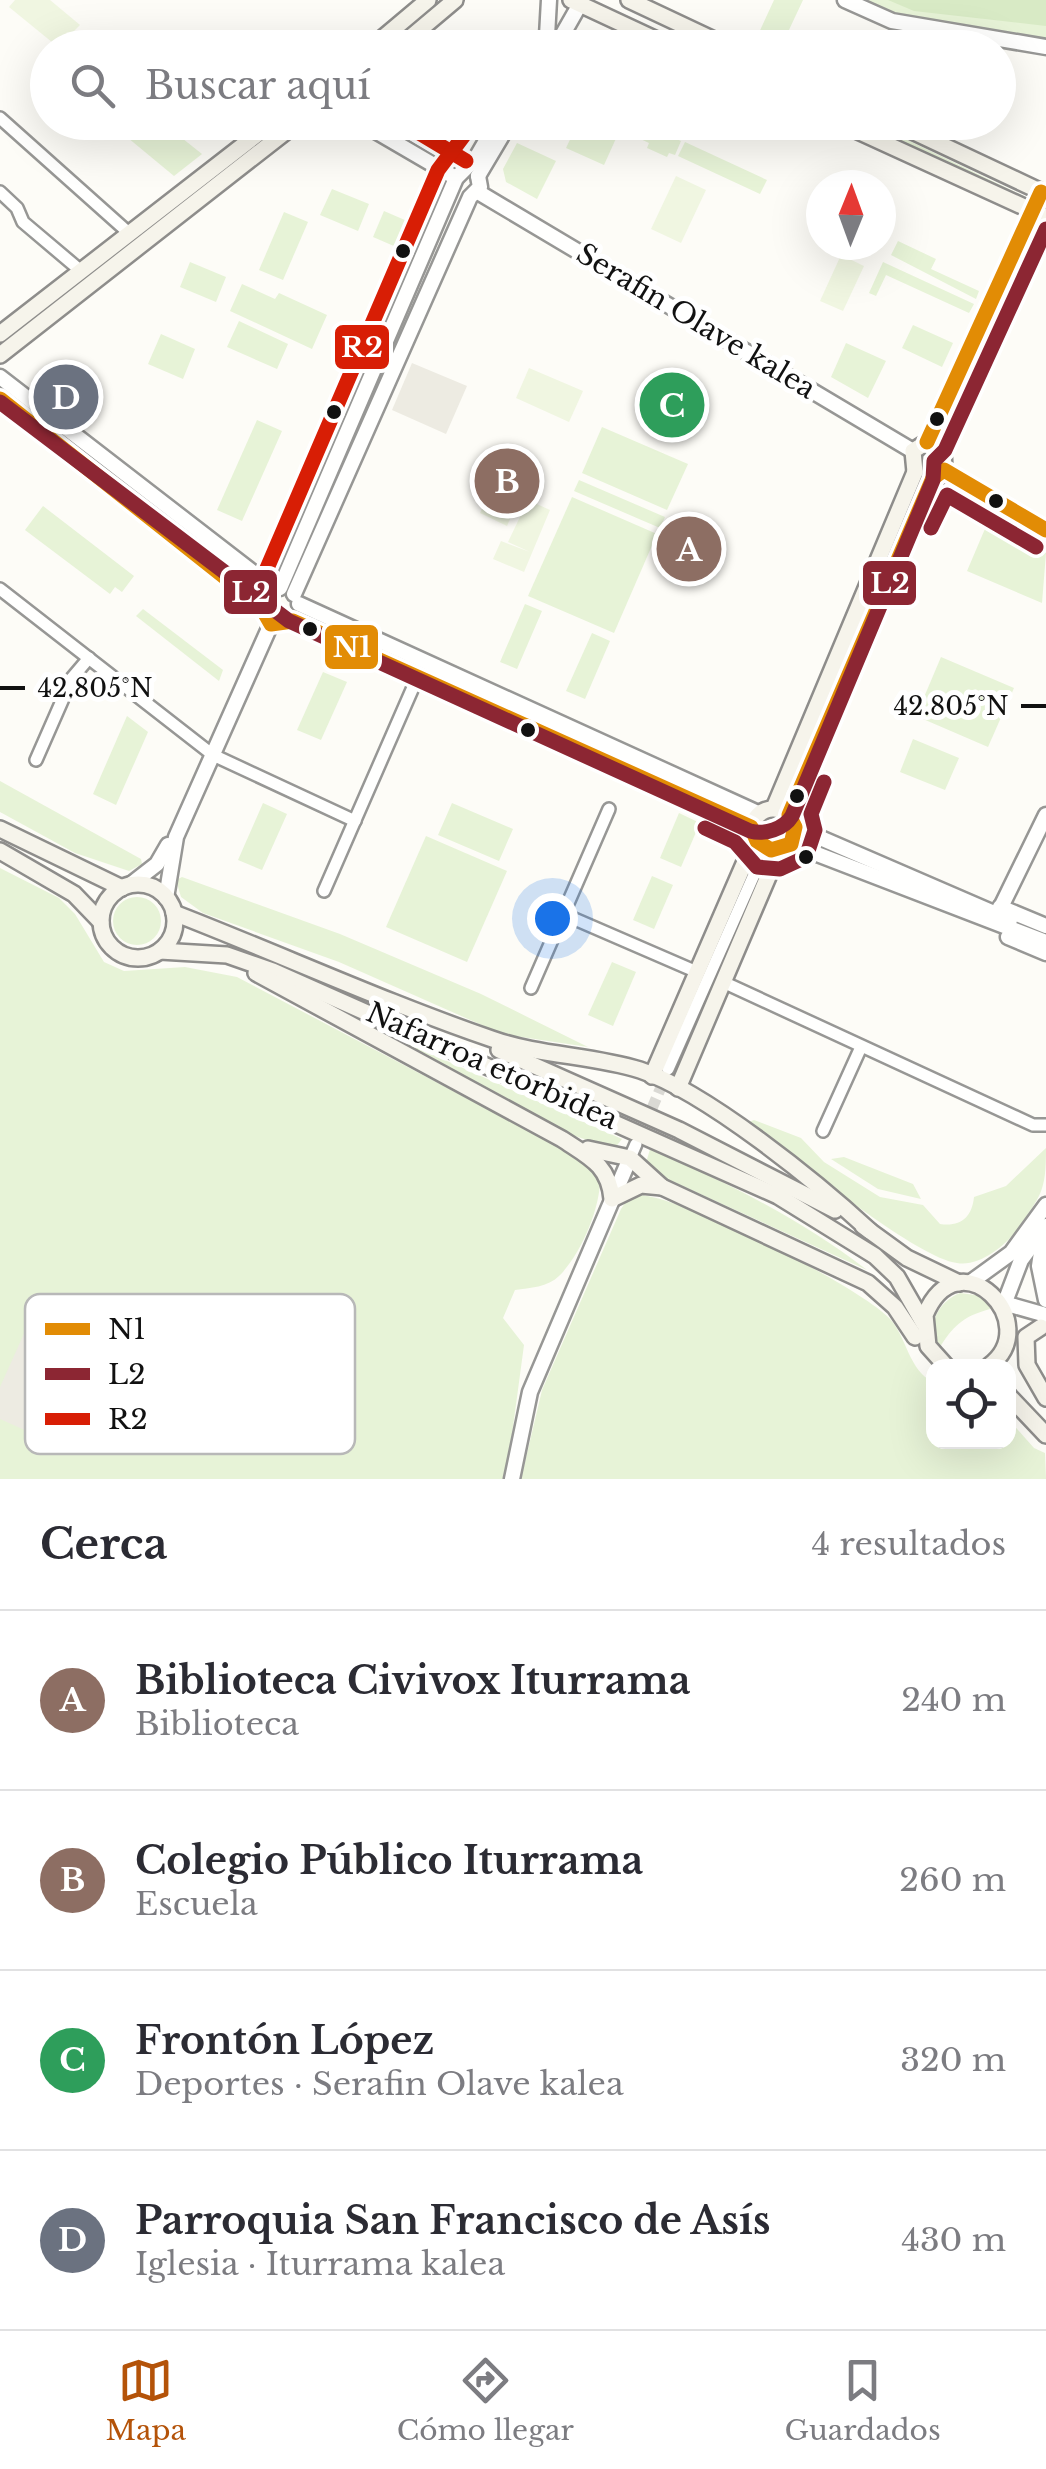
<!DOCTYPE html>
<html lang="es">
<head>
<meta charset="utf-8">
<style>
	:root { --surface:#fff; --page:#f2f2f3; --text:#2b2b33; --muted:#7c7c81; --line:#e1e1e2; --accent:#b45309 }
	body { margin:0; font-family:"Libre Baskerville",serif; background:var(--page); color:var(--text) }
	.controls { position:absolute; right:30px; bottom:30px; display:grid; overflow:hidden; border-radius:20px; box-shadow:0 10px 40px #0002 }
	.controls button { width:90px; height:90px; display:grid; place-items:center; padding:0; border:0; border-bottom:2px solid var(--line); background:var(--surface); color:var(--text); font:50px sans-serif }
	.compass { position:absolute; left:806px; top:170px; width:90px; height:90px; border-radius:50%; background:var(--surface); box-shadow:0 10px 40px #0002; rotate:1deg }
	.you { position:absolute; left:552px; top:918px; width:35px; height:35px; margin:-25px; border:8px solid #fff; border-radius:50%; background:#1a73e8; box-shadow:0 0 0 15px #1a73e833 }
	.badge { display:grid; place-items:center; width:65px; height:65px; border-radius:50%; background:var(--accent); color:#fff; font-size:32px; font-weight:700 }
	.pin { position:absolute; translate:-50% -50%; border:5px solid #fff; box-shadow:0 2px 10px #0006 }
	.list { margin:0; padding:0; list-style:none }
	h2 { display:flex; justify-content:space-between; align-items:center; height:130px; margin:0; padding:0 40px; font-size:42px }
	h2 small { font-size:32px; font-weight:400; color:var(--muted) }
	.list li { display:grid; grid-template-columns:65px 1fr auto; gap:30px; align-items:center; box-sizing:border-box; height:180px; padding:0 40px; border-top:2px solid var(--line) }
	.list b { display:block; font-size:38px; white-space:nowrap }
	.list p { margin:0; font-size:32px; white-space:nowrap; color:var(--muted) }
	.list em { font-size:32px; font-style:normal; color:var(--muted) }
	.icon { flex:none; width:55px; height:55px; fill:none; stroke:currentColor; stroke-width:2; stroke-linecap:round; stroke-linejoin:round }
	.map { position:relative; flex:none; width:1046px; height:1479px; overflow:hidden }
	.search { position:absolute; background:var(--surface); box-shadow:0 10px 40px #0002; left:30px; right:30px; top:30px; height:110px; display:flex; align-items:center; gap:25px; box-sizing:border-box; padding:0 35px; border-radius:55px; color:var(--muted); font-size:38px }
	.sheet { height:850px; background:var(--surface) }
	nav { display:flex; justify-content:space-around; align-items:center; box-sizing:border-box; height:140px; border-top:2px solid var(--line); background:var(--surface); font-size:28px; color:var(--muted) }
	nav a { display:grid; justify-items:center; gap:5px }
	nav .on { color:var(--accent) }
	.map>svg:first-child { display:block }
	.green { fill:#e7f3d7 }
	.forest { fill:#d8eac5 }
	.pitch { fill:#f0f6e1 }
	.plaza { fill:#edebe2 }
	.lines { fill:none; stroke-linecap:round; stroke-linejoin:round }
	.minor-tunnel { stroke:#dad9d4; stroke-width:11; stroke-dasharray:11 5.5; stroke-linecap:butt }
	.minor-casing { stroke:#979795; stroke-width:16 }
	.tertiary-casing { stroke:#979795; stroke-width:19 }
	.secondary-casing { stroke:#8e8d8b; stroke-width:20 }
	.minor { stroke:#fffffe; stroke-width:11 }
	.tertiary { stroke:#fffffe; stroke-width:14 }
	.secondary { stroke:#f6f4eb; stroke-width:15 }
	.bus-1-casing { stroke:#fff; stroke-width:22 }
	.bus-2-casing { stroke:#fff; stroke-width:22 }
	.bus-3-casing { stroke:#fff; stroke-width:22 }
	.bus-1 { stroke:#e28c05; stroke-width:15 }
	.bus-2 { stroke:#8c2633; stroke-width:15 }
	.bus-3 { stroke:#d81e05; stroke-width:15 }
	.ticks { fill:none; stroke:#111; stroke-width:4 }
	.bus-dot { fill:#111; stroke:#fff; stroke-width:4 }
	.labels { text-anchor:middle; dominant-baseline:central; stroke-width:10; stroke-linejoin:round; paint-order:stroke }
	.street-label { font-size:28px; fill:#111; stroke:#fff }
	.key { fill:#fff; stroke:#b8b8b8; stroke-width:2.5 }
	.key-label { font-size:28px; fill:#111 }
	.ticks-label { font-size:25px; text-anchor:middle; fill:#111; stroke:#fff; stroke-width:10; stroke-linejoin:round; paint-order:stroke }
	.line-badge { stroke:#fff; stroke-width:4 }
	.badge-label { font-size:28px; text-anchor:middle; font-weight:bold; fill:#fff }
</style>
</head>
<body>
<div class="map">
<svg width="1046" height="1479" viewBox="0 0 1046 1479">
	<rect width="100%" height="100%" fill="#fdfcf7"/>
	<g class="green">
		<path d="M774 0H803L781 47 757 37Z"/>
		<path d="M859 0H1046V41L908 19Z"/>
		<path d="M121 122 163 123 202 154 174 176 116 128Z"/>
		<path d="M578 123H592L618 134 604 165 566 148Z"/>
		<path d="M606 123H641L681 141 675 155 669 153 667 157 647 148 649 143Z"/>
		<path d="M857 123H872L1028 198 1025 200Z"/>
		<path d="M685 142 767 180 760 194 678 156Z"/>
		<path d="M517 143 556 161 537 199 506 182 503 169Z"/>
		<path d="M332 189 369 204 358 231 320 215Z"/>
		<path d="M384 211 421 227 410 253 373 237Z"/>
		<path d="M284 212 308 222 283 280 259 270Z"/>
		<path d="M898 241 936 259 931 269 979 291 976 299 891 255Z"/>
		<path d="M190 262 226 277 216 302 180 287Z"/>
		<path d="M883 262 974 304 969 313 886 275 876 296 869 293Z"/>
		<path d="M242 284 275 299 279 293 327 315 312 349 230 311Z"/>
		<path d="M239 321 288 344 277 369 227 347Z"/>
		<path d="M913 325 953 343 942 367 902 348Z"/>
		<path d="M161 334 195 349 183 379 148 364Z"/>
		<path d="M846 343 886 361 868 398 831 377Z"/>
		<path d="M257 420 282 431 242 521 217 510Z"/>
		<path d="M602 427 688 464 667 510 582 473Z"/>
		<path d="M579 480 665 517 660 528 574 491Z"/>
		<path d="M572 497 657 534 614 633 528 596Z"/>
		<path d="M43 506 134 576 122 592 115 587 110 594 25 530Z"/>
		<path d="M990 517 1046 553 1042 603 967 571Z"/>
		<path d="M525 604 542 611 517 669 500 662Z"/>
		<path d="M143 609 223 670 219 681 136 616Z"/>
		<path d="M592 633 610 641 585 699 566 691Z"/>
		<path d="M941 657 1014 688 988 747 916 716Z"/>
		<path d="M323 672 347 682 321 740 297 730Z"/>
		<path d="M127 716 148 732 116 805 93 794Z"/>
		<path d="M913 739 959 758 945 790 900 772Z"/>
		<path d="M0 781 141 859 142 864 129 871 75 853 0 812Z"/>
		<path d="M263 803 287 814 262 870 238 860Z"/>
		<path d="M452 803 513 829 499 861 438 835Z"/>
		<path d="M679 813 700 823 681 867 660 858Z"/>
		<path d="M426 836 507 871 467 962 386 927Z"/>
		<path d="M0 868 59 898 75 914 104 962 124 971 185 967 237 977 578 1157 600 1175C602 1205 581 1255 559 1276 548 1287 530 1288 515 1290L503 1318 524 1345 506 1479H0Z"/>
		<path d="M652 876 673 885 654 929 633 920Z"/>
		<path d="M182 877 340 934 481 994 588 1047 502 1034 339 962 203 913 181 897 176 880Z"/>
		<circle cx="137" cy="921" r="24"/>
		<path d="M612 962 636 972 613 1026 588 1015Z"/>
		<path d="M393 1037 622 1139 614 1149 560 1131Z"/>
		<path d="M754 1120 801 1138 824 1162 880 1197 923 1205 940 1224C961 1227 972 1217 974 1197L1006 1186 1046 1148C1046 1193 1041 1195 1016 1231 1004 1247 978 1267 957 1263 914 1257 789 1153 746 1123Z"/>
		<path d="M650 1149C727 1182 800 1219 867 1270L665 1178 646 1163Z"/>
		<path d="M844 1157 913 1184 921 1199 878 1189 831 1159Z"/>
		<path d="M639 1195C679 1195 863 1288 891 1320 907 1339 909 1370 933 1382L934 1442H1008L1009 1420 1034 1448 1045 1453 1046 1479H521L542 1390 621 1209 627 1200Z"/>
		<path d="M960 1293 983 1296 994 1308C966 1315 955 1323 940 1347 925 1326 938 1302 960 1293Z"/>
	</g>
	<path class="forest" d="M888 0H1046V26L914 11Z"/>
	<g class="pitch">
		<path d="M15 0H50L80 25 58 47 9 7Z"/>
		<path d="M676 176 706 190 681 243 651 229Z"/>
		<path d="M841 255 864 266 843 311 820 301Z"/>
		<path d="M529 368 583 391 569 422 516 398Z"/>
		<path d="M504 461 531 473 507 526 480 513Z"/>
		<path d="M528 500 550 510 524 572 493 559 501 541 530 552 508 542Z"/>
	</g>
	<g class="plaza">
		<path d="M412 363 467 386 446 434 392 410Z"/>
		<path d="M27 1327 105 1362 96 1382 108 1388 78 1454 0 1419V1387Z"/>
	</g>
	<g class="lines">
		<path class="minor-tunnel" d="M639 1139 667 1073"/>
		<defs>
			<g id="minor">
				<path d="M0 118 130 234"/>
				<path d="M0 192 17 208 23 222 81 271"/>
				<path d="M0 589 213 755 355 821"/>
				<path d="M36 760 72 678 89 658"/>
				<path d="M324 891 418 676"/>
				<path d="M563 914 697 972"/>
				<path d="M723 982 1033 1125H1046"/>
				<path d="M531 988 609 809"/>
				<path d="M668 1069 765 850"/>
				<path d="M823 1131 861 1047"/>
				<path d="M630 1158 636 1144"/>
			</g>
			<g id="tertiary">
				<path d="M845 0 892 21 1046 47"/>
				<path d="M541 48 547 36 549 0"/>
				<path d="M555 48 580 4"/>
				<path d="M360 122 456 178"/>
				<path d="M478 176 510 122"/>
				<path d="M478 192 913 451"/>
				<path d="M0 377 273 588"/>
				<path d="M0 399 260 605"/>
				<path d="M944 470 1046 530"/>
				<path d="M280 588 456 178 476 158 497 122"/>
				<path d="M294 594 470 197 480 187 478 176"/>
				<path d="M299 604 758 813"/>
				<path d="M293 621 751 827"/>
				<path d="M795 827 1010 920"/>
				<path d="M791 844 1046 942"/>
				<path d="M130 885 157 864 168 845"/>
				<path d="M166 898 176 837 271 624"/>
				<path d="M1000 907 1046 926"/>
				<path d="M1001 907 1046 815"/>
				<path d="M1008 937 1046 953"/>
				<path d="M1044 1232 1039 1266 1046 1300"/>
				<path d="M971 1282 1011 1253 1046 1205"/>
				<path d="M1005 1302 1021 1260 1046 1226"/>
				<path d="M1007 1304 1046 1315"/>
				<path d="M512 1479 530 1392 630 1158"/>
			</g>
			<g id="secondary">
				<path d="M571 0 674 48"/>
				<path d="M629 0 731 48"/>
				<path d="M371 48 428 0"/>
				<path d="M398 48 455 0"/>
				<path d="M838 122 1046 217"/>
				<path d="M893 122 1046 194"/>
				<path d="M0 334 273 122"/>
				<path d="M0 355 298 122"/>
				<path d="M927 442 1041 192"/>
				<path d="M943 449 1046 227"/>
				<path d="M915 472 913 451 927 442"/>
				<path d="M774 808 915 472"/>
				<circle cx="773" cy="830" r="21"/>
				<path d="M789 815 924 492 944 470 943 449"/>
				<path d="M0 829 122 888"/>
				<path d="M0 851 74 894 101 922"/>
				<circle cx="138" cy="921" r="37"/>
				<path d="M174 913C280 954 384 1002 492 1039 540 1056 592 1055 640 1070 706 1092 818 1183 870 1231"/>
				<path d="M160 951 227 955 273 971 778 1196 875 1256 897 1277 924 1324"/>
				<path d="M256 973 562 1139C589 1157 609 1165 612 1199L641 1185 662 1187"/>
				<path d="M499 1050 679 1130 835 1210"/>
				<path d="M652 1076 754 841"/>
				<path d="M678 1088 779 851"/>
				<path d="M588 1149 630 1158 662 1187 868 1283 895 1307 915 1337"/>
				<path d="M863 1226 907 1258 959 1283"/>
				<path d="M1041 1327 1026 1337 1027 1365 1046 1398"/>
				<path d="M946 1366 928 1346 925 1315C959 1234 1046 1324 989 1366"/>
				<path d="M1008 1395 1046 1435"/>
			</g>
		</defs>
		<use href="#minor" class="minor-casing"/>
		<use href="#tertiary" class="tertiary-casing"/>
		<use href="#secondary" class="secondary-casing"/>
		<use href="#minor" class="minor"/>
		<use href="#tertiary" class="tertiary"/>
		<use href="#secondary" class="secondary"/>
		<defs>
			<g id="bus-1">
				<path d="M0 399 260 605 271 624 293 621 751 827 757 841 771 850 791 844 795 827 789 815 933 478 944 470 1046 530"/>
				<path d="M927 442 1041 192"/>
			</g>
			<g id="bus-2">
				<path d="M0 402 289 621 750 831C765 835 784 829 792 816L933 480 934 461 945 450 1046 229"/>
				<path d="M931 528 947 495 1036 547"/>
				<path d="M705 828 735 842 757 867 780 869 806 857 815 830 811 814 824 782"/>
			</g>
			<g id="bus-3">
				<path d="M401 122 466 161"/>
				<path d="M262 580 438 170 474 122"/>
			</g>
		</defs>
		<use href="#bus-1" class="bus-1-casing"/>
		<use href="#bus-2" class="bus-2-casing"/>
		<use href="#bus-3" class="bus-3-casing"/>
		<use href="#bus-1" class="bus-1"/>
		<use href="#bus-2" class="bus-2"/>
		<use href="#bus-3" class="bus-3"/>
	</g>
	<path class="ticks" d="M0 688H25M1021 706H1046"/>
	<g class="bus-dot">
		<circle cx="403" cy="251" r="9"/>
		<circle cx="334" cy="412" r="9"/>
		<circle cx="937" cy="419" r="9"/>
		<circle cx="996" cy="501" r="9"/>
		<circle cx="310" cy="629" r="9"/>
		<circle cx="528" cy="730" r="9"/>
		<circle cx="797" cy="796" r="9"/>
		<circle cx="806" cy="857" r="9"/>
	</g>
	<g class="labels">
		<g class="street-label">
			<text transform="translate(696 321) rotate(31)">Serafin Olave kalea</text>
			<text transform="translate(492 1066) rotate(24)">Nafarroa etorbidea</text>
		</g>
	</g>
	<rect x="25" y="1294" width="330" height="160" rx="15" class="key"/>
	<rect x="45" y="1323" width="45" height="12" fill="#e28c05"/>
	<rect x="45" y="1368" width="45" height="12" fill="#8c2633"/>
	<rect x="45" y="1413" width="45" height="12" fill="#d81e05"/>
	<g class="key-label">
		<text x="108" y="1339">N1</text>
		<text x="108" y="1384">L2</text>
		<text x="108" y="1429">R2</text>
	</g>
	<g class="ticks-label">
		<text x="95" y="697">42.805°N</text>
		<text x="951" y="715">42.805°N</text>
	</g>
	<g class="line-badge">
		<rect x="333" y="323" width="58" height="48" rx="10" fill="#d81e05"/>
		<rect x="861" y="559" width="57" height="48" rx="10" fill="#8c2633"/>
		<rect x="222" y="568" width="57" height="48" rx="10" fill="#8c2633"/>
		<rect x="323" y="623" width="57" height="48" rx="10" fill="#e28c05"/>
	</g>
	<g class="badge-label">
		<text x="362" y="357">R2</text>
		<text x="890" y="593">L2</text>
		<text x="251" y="602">L2</text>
		<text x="352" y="657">N1</text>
	</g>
</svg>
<div class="controls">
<button><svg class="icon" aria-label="locate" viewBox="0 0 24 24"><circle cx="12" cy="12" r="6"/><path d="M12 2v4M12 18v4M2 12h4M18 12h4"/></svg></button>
</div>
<svg class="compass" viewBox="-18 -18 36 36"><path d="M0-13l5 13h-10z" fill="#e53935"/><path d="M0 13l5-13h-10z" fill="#7c7c81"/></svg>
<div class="you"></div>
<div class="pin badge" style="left:689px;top:549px;background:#8d6e63">A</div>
<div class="pin badge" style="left:507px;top:481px;background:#8d6e63">B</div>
<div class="pin badge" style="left:672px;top:405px;background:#2e9e5b">C</div>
<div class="pin badge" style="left:66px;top:397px;background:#6b7280">D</div>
<div class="search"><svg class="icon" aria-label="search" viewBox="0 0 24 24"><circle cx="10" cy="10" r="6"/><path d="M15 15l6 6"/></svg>Buscar aquí</div>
</div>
<section class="sheet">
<h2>Cerca<small>4 resultados</small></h2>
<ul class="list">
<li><span class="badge" style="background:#8d6e63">A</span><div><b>Biblioteca Civivox Iturrama</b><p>Biblioteca</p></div><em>240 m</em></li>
<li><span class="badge" style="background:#8d6e63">B</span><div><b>Colegio Público Iturrama</b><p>Escuela</p></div><em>260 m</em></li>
<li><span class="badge" style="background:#2e9e5b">C</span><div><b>Frontón López</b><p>Deportes · Serafin Olave kalea</p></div><em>320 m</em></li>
<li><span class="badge" style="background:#6b7280">D</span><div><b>Parroquia San Francisco de Asís</b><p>Iglesia · Iturrama kalea</p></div><em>430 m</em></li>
</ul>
</section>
<nav>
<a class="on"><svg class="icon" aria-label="map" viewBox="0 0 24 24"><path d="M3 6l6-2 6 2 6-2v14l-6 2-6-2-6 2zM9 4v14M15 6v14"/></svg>Mapa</a>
<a><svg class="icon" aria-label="directions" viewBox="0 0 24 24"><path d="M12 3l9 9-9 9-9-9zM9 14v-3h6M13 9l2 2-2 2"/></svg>Cómo llegar</a>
<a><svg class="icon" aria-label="saved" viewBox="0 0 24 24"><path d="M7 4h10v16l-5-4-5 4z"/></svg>Guardados</a>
</nav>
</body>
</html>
